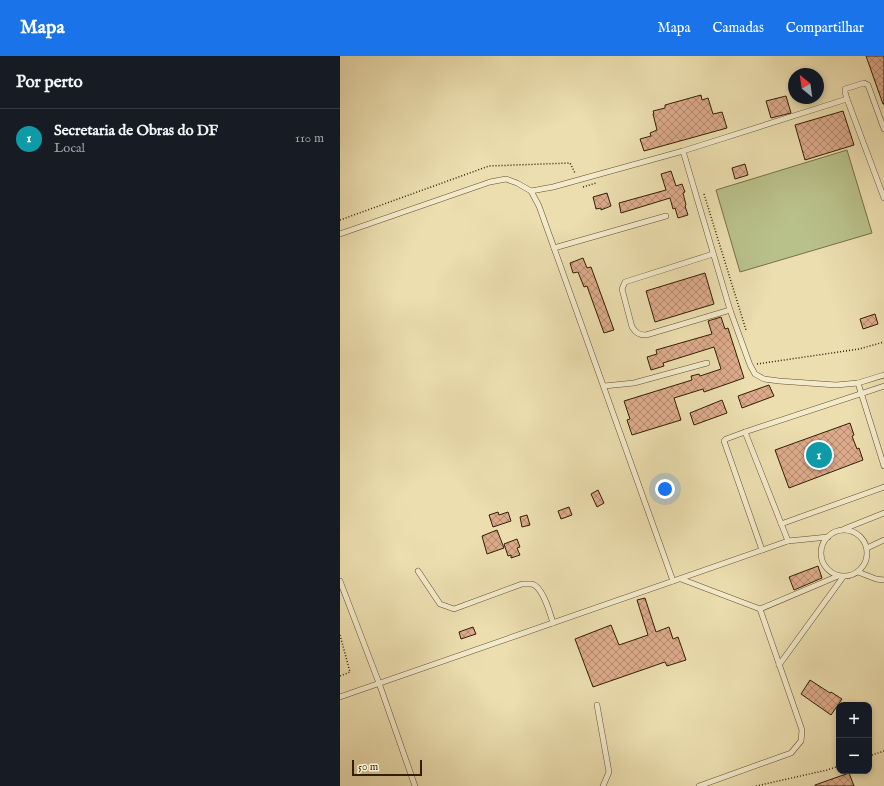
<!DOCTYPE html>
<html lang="pt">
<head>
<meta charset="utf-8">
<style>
	:root { --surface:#171b24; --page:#242831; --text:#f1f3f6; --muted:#9ea1a6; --line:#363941; --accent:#1a73e8 }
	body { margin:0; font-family:"IM FELL English",serif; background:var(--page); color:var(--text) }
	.controls { position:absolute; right:12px; bottom:12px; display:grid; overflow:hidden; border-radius:8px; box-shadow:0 2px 6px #0003 }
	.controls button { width:36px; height:36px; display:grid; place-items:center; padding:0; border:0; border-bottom:1px solid var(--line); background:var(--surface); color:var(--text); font:20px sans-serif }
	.compass { position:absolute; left:448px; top:12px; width:36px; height:36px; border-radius:50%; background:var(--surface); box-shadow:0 2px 6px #0003; rotate:331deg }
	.scale { position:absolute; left:12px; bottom:10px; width:70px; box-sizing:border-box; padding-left:4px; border:2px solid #311e03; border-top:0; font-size:11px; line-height:14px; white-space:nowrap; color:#311e03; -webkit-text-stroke:3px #f3eacb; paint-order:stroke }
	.you { position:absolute; left:325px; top:433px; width:14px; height:14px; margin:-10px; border:3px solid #fff; border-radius:50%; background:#1a73e8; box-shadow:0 0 0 6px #1a73e833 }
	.badge { display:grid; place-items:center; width:26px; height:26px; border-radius:50%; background:var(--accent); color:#fff; font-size:13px; font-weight:700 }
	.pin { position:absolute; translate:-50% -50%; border:2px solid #fff; box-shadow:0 1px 4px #0006 }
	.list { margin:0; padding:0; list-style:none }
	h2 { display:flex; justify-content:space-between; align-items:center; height:52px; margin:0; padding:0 16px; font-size:17px }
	h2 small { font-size:13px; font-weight:400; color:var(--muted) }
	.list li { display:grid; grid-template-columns:26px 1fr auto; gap:12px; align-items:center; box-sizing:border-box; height:60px; padding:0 16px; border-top:1px solid var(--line) }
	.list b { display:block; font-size:15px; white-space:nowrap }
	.list p { margin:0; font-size:13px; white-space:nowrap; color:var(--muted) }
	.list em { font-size:13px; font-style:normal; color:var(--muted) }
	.map { position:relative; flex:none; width:544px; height:730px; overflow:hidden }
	header { display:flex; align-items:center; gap:24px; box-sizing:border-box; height:56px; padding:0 20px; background:var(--accent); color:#fff }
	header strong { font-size:19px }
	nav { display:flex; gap:22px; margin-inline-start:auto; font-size:14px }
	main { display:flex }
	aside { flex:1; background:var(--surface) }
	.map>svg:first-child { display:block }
	.pitch { fill:#b9c18a; stroke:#757046 }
	.building { fill:url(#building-cross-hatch); stroke:#311e03 }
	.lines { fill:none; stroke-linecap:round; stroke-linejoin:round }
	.lane-casing { stroke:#604e2e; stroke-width:6 }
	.path { stroke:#311e03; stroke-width:1.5; stroke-dasharray:1 2; stroke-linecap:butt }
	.lane { stroke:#f3eacb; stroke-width:5 }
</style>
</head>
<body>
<header>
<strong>Mapa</strong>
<nav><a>Mapa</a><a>Camadas</a><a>Compartilhar</a></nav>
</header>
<main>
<aside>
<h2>Por perto<small></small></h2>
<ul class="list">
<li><span class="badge" style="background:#0f9aa8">1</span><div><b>Secretaria de Obras do DF</b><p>Local</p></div><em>110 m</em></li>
</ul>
</aside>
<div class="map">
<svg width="544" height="730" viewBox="0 0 544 730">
	<defs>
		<pattern id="building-cross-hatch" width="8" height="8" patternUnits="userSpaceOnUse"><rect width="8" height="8" fill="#dcaa8b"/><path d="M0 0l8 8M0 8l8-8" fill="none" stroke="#b38a6f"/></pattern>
	</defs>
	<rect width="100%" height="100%" fill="#ecdeaf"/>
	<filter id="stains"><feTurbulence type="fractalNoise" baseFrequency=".005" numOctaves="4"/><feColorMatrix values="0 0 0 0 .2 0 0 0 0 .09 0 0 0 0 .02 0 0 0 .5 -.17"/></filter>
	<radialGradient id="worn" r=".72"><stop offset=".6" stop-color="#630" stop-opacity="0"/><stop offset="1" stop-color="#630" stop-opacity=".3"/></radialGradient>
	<path class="pitch" d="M507 94 532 177 400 216 376 134Z"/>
	<g class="building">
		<path d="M526 0H544V48H543Z"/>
		<path d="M361 39 362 44 368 42 373 58 382 56 387 72 304 95 300 83 311 80 310 77 317 74 313 58H314L313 55 325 52V49Z"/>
		<path d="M446 40 451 57 431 62 426 45Z"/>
		<path d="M503 55 514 89 465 104 455 69Z"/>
		<path d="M405 108 408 119 395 123 392 112Z"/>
		<path d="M331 115 336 130 342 128 345 136 343 137 346 149 345 150 348 159 338 162 335 152 333 153 330 142 281 157 279 147 326 134 321 118Z"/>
		<path d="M267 137 271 150 261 154V152L256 153 253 141Z"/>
		<path d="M243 202 247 212 251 211 274 274 264 277 247 230 244 231 238 216 233 217 230 207Z"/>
		<path d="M365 217 374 248 315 266 306 235Z"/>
		<path d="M535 258 538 268 523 273 520 263Z"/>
		<path d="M381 261 385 273 388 272 404 322 364 336 363 333 334 342 341 364 292 379 287 364 290 363 284 345 352 324 351 320 359 318 360 320 381 313 374 291 323 307 324 310 311 314 307 301 317 298 316 294 372 278 368 265Z"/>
		<path d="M429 329 434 340 402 352 398 340Z"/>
		<path d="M382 344 387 357 354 369 350 357Z"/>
		<path d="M510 367 514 379 512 380 517 393 519 392 523 404 449 432 435 394Z"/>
		<path d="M258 434 264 447 257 451 251 438Z"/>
		<path d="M229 451 232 459 221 463 218 455Z"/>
		<path d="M158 456 159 459 168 456 171 465 153 471 149 459Z"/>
		<path d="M187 459 190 469 182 471 180 461Z"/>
		<path d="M157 474 164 492 147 498 142 480Z"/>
		<path d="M177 483 180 491 177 492 180 499 171 502V499L168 500 164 488Z"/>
		<path d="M478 510 482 522 454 534 449 521Z"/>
		<path d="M305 542 316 576 329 571 333 583 338 581 346 604 327 610 325 606 253 631 235 583 271 569 279 589 308 579 297 544Z"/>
		<path d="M133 571 136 578 121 583 119 576Z"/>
		<path d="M470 624 490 637 491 636 502 643 491 659 461 638Z"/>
		<path d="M509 717 514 730H475V729Z"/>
	</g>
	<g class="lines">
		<defs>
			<g id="lane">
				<path d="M544 73 528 29 524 27 505 33V36L507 43 544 142"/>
				<path d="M343 95 390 254 410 309 415 318 424 323 439 325 496 329 518 327 544 410"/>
				<path d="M191 135 213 131 343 95 507 43"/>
				<path d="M0 178 150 126 166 123 177 127 191 135 199 150 333 525"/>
				<path d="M214 192 326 160"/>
				<path d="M373 198 285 226 282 233 292 271C296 277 299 279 306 279L390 254"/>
				<path d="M518 327 544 319"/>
				<path d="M264 330 294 327 367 307"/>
				<path d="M405 376 448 485"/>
				<path d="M441 468 544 431"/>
				<path d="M504 473 544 457"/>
				<circle cx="504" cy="497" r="23"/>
				<path d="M527 492 544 484"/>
				<path d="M422 494 384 385 386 383 405 376 544 330"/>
				<path d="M78 515 100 548 114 553 182 528C185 528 189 528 192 528 203 531 210 557 213 567"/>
				<path d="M518 516 536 523 544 524"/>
				<path d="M341 523 420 553 498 520"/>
				<path d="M0 525 39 627 75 730"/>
				<path d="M439 609 503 521"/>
				<path d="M0 641 448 485 488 481"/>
				<path d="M257 649 269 716 263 730"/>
				<path d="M359 730 451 697 461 685 462 674 420 553"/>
			</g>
		</defs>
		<use href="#lane" class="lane-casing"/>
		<g class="path">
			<path d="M243 131 256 127"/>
			<path d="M364 138 406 274"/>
			<path d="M0 164 149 110 230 107 235 117"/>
			<path d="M417 308 519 293 544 286"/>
			<path d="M0 579 10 616 0 620"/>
			<path d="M529 700 544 695"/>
			<path d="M416 730 487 714 499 710"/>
		</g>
		<use href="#lane" class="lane"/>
	</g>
	<rect width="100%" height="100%" filter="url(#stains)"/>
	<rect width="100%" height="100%" fill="url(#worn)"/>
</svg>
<div class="controls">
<button>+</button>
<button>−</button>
</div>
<svg class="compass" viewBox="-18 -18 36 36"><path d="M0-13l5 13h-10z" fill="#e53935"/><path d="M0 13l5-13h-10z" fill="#9ea1a6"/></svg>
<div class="scale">50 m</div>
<div class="you"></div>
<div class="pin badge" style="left:479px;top:399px;background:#0f9aa8">1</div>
</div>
</main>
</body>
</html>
